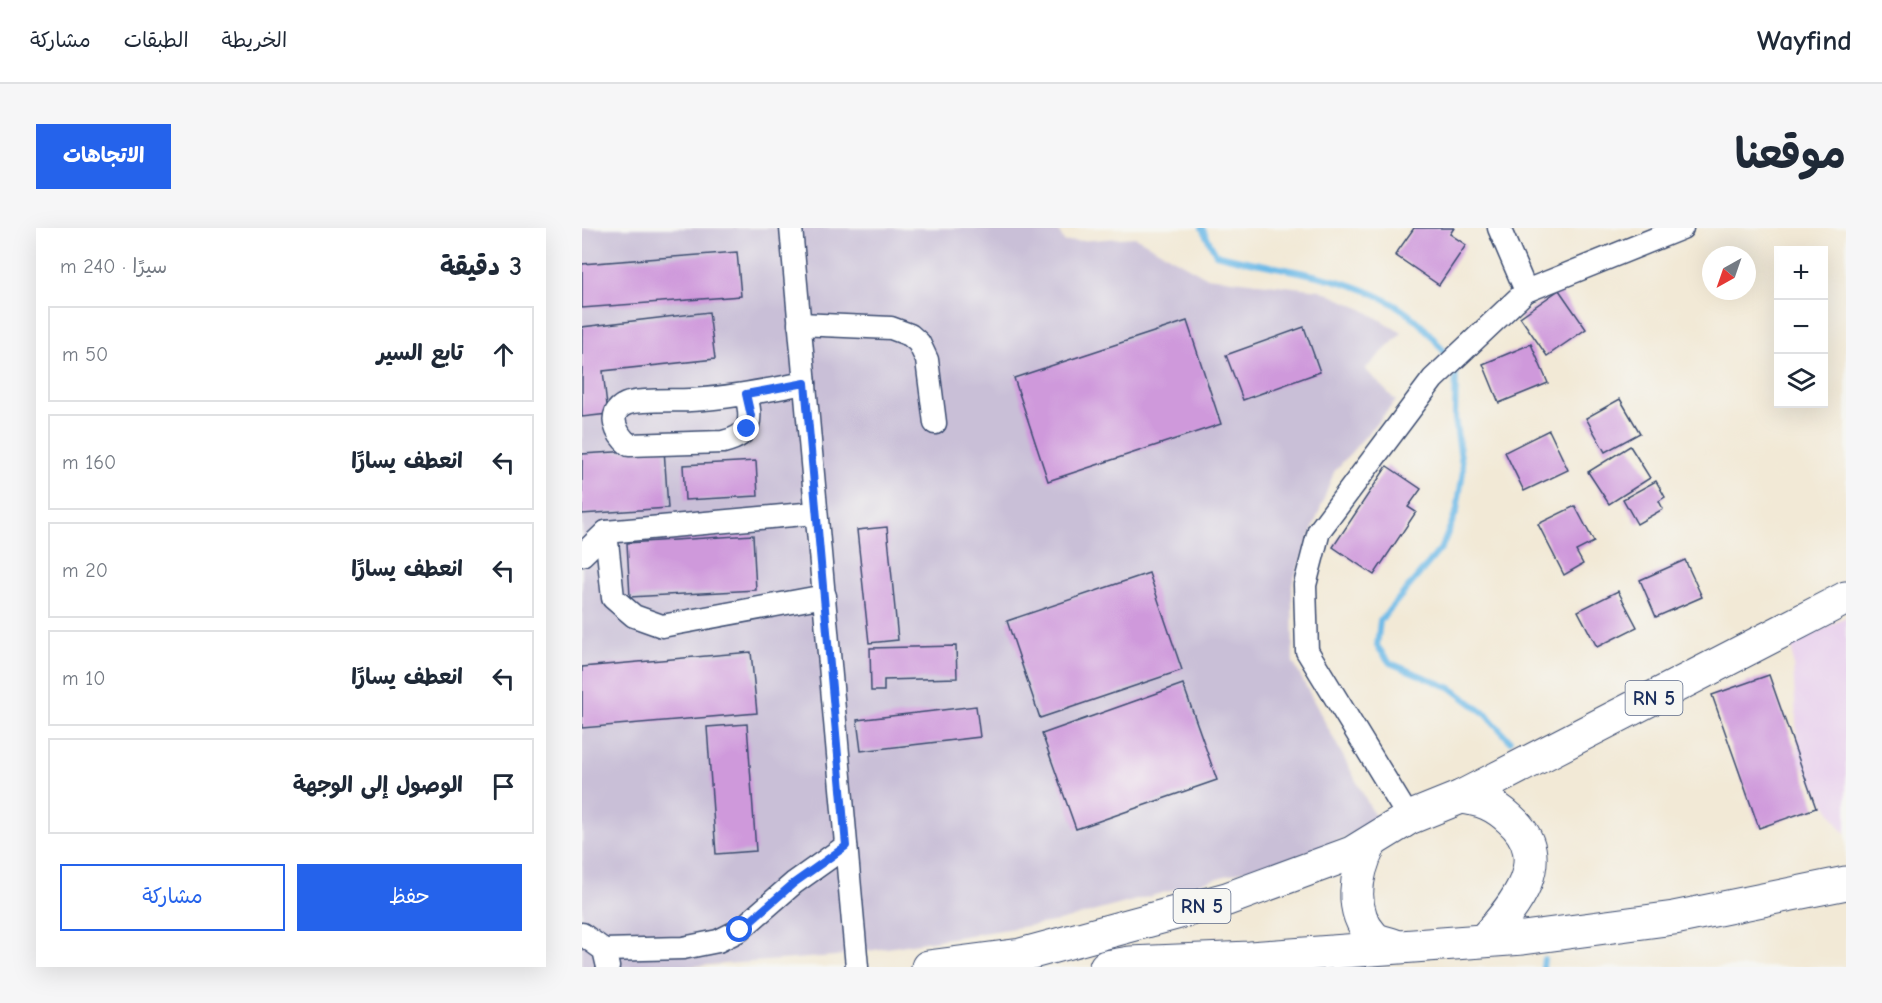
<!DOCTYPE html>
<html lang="ar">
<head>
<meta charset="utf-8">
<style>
	:root { --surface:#fff; --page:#f6f6f7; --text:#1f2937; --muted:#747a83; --line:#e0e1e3; --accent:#2563eb }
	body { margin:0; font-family:"Comic Neue","Playpen Sans Arabic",sans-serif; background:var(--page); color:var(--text); direction:rtl }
	.controls { position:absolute; right:18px; top:18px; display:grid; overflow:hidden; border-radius:0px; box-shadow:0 6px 24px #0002 }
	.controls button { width:54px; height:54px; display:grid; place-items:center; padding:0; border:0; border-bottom:2px solid var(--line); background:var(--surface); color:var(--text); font:30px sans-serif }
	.compass { position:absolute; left:1120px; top:18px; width:54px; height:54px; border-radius:50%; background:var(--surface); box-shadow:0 6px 24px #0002; rotate:220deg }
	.stop { position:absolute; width:18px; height:18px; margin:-14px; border:4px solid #2563eb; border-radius:50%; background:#fff }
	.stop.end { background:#2563eb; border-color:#fff; box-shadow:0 2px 6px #0008 }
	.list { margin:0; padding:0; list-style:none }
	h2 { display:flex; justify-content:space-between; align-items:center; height:78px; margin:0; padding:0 24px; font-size:26px }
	h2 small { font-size:20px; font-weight:400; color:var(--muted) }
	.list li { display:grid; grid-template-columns:39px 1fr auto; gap:18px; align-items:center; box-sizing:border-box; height:96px; margin:0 12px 12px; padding:0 12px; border:2px solid var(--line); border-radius:0px }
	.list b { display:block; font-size:22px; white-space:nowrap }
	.list em { font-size:20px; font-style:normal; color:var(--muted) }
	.actions { display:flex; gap:12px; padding:18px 24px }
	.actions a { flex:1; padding:14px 0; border:2px solid var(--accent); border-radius:0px; text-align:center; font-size:21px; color:var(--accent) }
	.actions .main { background:var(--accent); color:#fff }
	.icon { flex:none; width:33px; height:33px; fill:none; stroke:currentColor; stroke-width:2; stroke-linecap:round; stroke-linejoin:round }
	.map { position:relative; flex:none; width:1264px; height:739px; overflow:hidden; direction:ltr; border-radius:0px }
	header { display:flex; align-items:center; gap:36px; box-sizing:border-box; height:84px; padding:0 30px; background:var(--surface); border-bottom:2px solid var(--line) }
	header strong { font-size:28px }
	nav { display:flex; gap:33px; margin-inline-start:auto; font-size:21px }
	.intro { display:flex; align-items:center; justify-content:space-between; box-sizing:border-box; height:144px; padding:0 36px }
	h1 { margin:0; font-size:42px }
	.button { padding:15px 27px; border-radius:0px; background:var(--accent); color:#fff; font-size:21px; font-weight:700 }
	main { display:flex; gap:36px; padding:0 36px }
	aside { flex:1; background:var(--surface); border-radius:0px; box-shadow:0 6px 24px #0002 }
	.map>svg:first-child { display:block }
	.built { fill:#e9d2ed }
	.industrial { fill:#c9bfd7 }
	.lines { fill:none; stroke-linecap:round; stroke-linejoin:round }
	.stream { stroke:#6dbae7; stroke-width:6 }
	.building { fill:#cf99db }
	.minor-casing { stroke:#3b4b70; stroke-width:25 }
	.highway-casing { stroke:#3b4b70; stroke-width:35 }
	.minor { stroke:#fff; stroke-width:22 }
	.highway { stroke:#fff; stroke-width:33 }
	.route { stroke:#2563eb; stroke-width:8 }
	.labels { text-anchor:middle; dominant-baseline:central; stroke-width:4.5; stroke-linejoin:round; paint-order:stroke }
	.shield { fill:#f6f6f2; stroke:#5d6b8a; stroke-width:1.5 }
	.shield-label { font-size:20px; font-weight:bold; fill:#1b2f5e }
</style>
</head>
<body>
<header>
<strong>Wayfind</strong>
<nav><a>الخريطة</a><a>الطبقات</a><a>مشاركة</a></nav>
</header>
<div class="intro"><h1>موقعنا</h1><a class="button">الاتجاهات</a></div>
<main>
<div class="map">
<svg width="1264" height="739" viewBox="0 0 1264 739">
	<rect width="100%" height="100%" fill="#f6f6f2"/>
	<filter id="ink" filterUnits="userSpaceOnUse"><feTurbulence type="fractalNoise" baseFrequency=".0167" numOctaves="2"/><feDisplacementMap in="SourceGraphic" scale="12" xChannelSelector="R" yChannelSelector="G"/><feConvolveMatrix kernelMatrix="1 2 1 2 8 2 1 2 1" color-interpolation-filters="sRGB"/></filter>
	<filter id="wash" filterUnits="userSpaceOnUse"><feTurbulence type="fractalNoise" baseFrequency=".008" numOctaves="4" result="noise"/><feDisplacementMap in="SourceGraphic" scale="24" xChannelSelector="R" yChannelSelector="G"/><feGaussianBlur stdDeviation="1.35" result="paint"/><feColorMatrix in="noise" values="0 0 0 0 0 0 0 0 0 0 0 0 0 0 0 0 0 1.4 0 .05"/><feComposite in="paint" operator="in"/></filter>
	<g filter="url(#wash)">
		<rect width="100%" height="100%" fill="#f2e9d6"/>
		<path class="built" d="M1264 389V605L1259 601 1216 531 1210 417Z"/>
		<path class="industrial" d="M0 0H475L482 14 553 9 624 49 738 62 782 82 820 105 783 141 814 173 752 244 710 356 711 434 797 596 716 628 477 693 254 728 98 739H0Z"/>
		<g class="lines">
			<g class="stream">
				<path d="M620 0 634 26C703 45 789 46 841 99 851 108 859 121 868 131"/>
				<path d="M874 139 873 191 881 243 875 282 860 319 798 393 795 418 808 435 869 460 905 487 928 513"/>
				<path d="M961 739 962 731"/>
			</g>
		</g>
		<g id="blocks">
			<g class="building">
				<path d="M832 0H872L868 6 884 17 857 57 813 27Z"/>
				<path d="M155 24 159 68 0 80V36Z"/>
				<path d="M977 62 1004 101 965 128 938 89Z"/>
				<path d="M127 84 133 131 21 143 26 186 0 189V99Z"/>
				<path d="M605 93 639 196 466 253 432 150Z"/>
				<path d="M722 99 738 144 661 172 644 127Z"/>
				<path d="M949 116 966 155 917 175 901 136Z"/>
				<path d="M1038 171 1058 205 1023 224 1004 190Z"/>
				<path d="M967 202 986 242 942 263 923 224Z"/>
				<path d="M1048 218 1068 250 1027 276 1006 244Z"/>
				<path d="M82 221 86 280 0 286V226Z"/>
				<path d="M174 233 176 268 103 272 101 237Z"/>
				<path d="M805 238 839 261 826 279 834 284 792 347 751 319Z"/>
				<path d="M1074 253 1083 269 1077 273 1081 281 1055 296 1041 271Z"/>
				<path d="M993 278 1012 314 994 323 1001 336 982 347 956 296Z"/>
				<path d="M305 299 316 412 287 415 275 302Z"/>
				<path d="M171 307 174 362 48 369 45 315Z"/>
				<path d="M1103 332 1120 369 1074 389 1058 352Z"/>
				<path d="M567 345 600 442 458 490 425 393Z"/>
				<path d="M1036 363 1055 399 1015 419 996 383Z"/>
				<path d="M374 418 375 450 302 452V463H289L288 420Z"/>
				<path d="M169 424 175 485 0 500V439Z"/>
				<path d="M1187 447 1234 580 1177 600 1130 467Z"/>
				<path d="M601 456 635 552 494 601 460 506Z"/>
				<path d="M394 478 398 509 279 523 275 492Z"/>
				<path d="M165 496 174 623 134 626 125 499Z"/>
			</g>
		</g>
	</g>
	<g filter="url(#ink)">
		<use href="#blocks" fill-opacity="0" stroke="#3b4b70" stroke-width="1.5"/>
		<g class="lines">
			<defs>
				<g id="minor">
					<path d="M209 0 275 739"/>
					<path d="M917 0 944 63"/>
					<path d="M217 96 309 100 328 107 337 115 345 132 353 195"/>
					<path d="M164 166C170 191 171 207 141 214L47 217C35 207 23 185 44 176 55 171 94 173 108 172 147 170 185 162 223 155"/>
					<path d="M24 304 31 370 52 388 80 398 243 368"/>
					<path d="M0 327 24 304 233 285"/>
					<path d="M827 590 725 423 723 357 737 303 851 151 944 63 1100 0"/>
					<path d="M0 706 22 722 26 739"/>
					<path d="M22 722 101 720 136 713 158 702 212 655 264 618"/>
				</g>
				<g id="highway">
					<path d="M879 569C899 571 913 577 928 591 973 631 933 678 902 712"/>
					<path d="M788 616C774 645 766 682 791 709 796 714 807 715 813 718"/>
					<path d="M346 739 439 727 645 671 770 625 827 590 879 569 1264 370"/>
					<path d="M524 739 548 735 668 730 941 710 1092 690 1264 655"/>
				</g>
			</defs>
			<use href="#minor" class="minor-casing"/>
			<use href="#highway" class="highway-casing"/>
			<use href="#minor" class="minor"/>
			<use href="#highway" class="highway"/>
		</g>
	</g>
	<g class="lines" filter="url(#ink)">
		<path class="route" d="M158 702 212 655 264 618 223 155 164 166 169 188 165 201"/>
	</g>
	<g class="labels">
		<g class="shield">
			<rect x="1043.5" y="453" width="57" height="34" rx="4.5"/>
			<rect x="591.5" y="661" width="57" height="34" rx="4.5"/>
		</g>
		<g class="shield-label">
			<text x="1072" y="470">RN 5</text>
			<text x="620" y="678">RN 5</text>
		</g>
	</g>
</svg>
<div class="controls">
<button>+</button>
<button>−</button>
<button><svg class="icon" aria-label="layers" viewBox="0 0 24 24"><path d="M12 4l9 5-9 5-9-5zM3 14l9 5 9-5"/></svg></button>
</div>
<svg class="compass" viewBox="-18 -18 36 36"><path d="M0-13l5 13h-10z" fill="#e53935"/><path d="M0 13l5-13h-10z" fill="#747a83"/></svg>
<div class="stop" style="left:158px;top:702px"></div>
<div class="stop end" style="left:165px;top:201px"></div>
</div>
<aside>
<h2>3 دقيقة<small>سيرًا · 240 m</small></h2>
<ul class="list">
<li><svg class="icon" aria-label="ahead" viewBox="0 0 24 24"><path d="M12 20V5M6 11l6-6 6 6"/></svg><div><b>تابع السير</b></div><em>50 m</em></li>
<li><svg class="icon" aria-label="left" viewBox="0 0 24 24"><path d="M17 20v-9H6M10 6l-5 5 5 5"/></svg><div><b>انعطف يسارًا</b></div><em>160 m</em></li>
<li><svg class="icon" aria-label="left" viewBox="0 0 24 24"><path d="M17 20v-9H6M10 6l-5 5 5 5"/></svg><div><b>انعطف يسارًا</b></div><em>20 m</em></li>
<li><svg class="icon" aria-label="left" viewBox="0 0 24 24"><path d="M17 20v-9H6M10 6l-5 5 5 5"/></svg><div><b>انعطف يسارًا</b></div><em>10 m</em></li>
<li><svg class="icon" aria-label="arrive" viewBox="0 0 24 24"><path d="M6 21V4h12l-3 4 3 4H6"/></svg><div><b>الوصول إلى الوجهة</b></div></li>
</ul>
<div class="actions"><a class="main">حفظ</a><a>مشاركة</a></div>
</aside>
</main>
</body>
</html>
